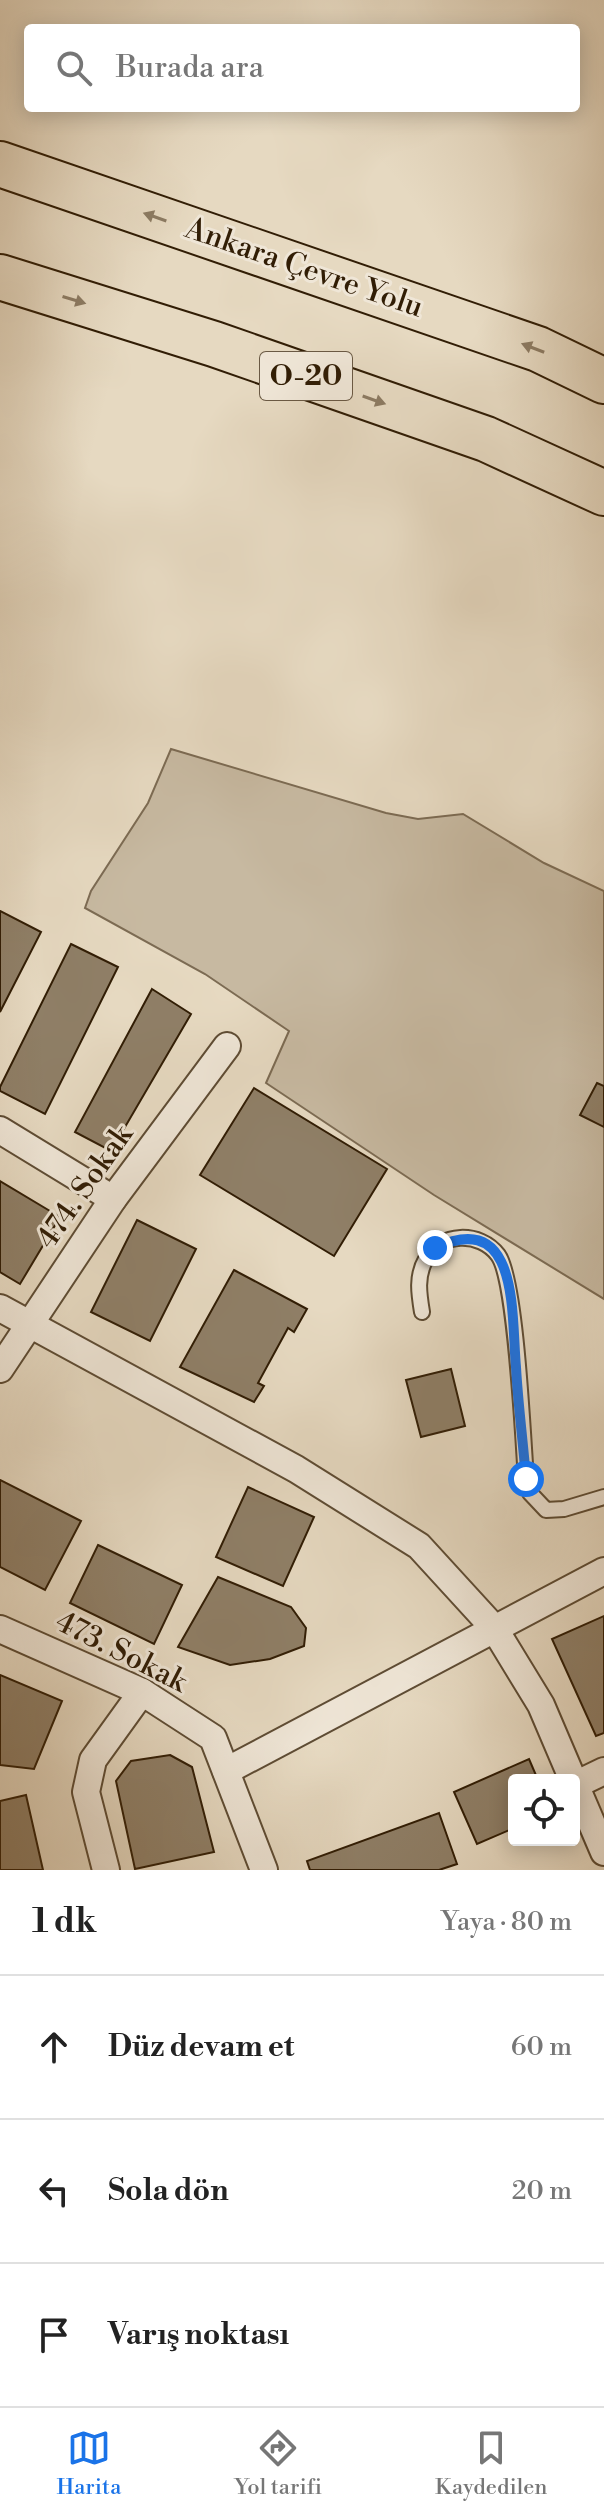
<!DOCTYPE html>
<html lang="tr">
<head>
<meta charset="utf-8">
<style>
	:root { --surface:#fff; --page:#f6f6f6; --text:#222; --muted:#767676; --line:#e0e0e0; --accent:#1a73e8 }
	body { margin:0; font-family:"Libre Bodoni",serif; background:var(--page); color:var(--text) }
	.controls { position:absolute; right:24px; bottom:24px; display:grid; overflow:hidden; border-radius:8px; box-shadow:0 4px 20px #0003 }
	.controls button { width:72px; height:72px; display:grid; place-items:center; padding:0; border:0; border-bottom:2px solid var(--line); background:var(--surface); color:var(--text); font:40px sans-serif }
	.stop { position:absolute; width:24px; height:24px; margin:-18px; border:6px solid #1a73e8; border-radius:50%; background:#fff }
	.stop.end { background:#1a73e8; border-color:#fff; box-shadow:0 2px 8px #0008 }
	.list { margin:0; padding:0; list-style:none }
	h2 { display:flex; justify-content:space-between; align-items:center; height:104px; margin:0; padding:0 32px; font-size:34px }
	h2 small { font-size:26px; font-weight:400; color:var(--muted) }
	.list li { display:grid; grid-template-columns:52px 1fr auto; gap:24px; align-items:center; box-sizing:border-box; height:144px; padding:0 32px; border-top:2px solid var(--line) }
	.list b { display:block; font-size:30px; white-space:nowrap }
	.list em { font-size:26px; font-style:normal; color:var(--muted) }
	.icon { flex:none; width:44px; height:44px; fill:none; stroke:currentColor; stroke-width:2; stroke-linecap:round; stroke-linejoin:round }
	.map { position:relative; flex:none; width:604px; height:1870px; overflow:hidden }
	.search { position:absolute; background:var(--surface); box-shadow:0 4px 20px #0003; left:24px; right:24px; top:24px; height:88px; display:flex; align-items:center; gap:20px; box-sizing:border-box; padding:0 28px; border-radius:8px; color:var(--muted); font-size:30px }
	.sheet { height:536px; background:var(--surface) }
	nav { display:flex; justify-content:space-around; align-items:center; box-sizing:border-box; height:112px; border-top:2px solid var(--line); background:var(--surface); font-size:22px; color:var(--muted) }
	nav a { display:grid; justify-items:center; gap:4px }
	nav .on { color:var(--accent) }
	.map>svg:first-child { display:block }
	.green { fill:#c7b9a1; stroke:#7c6b53; stroke-width:2 }
	.building { fill:#8f7f67; stroke:#311d05; stroke-width:2 }
	.lines { fill:none; stroke-linecap:round; stroke-linejoin:round }
	.service-casing { stroke:#5e4c34; stroke-width:18 }
	.minor-casing { stroke:#5e4c34; stroke-width:30 }
	.motorway-casing { stroke:#311d05; stroke-width:48 }
	.service { stroke:#efe6d7; stroke-width:14 }
	.minor { stroke:#efe6d7; stroke-width:26 }
	.motorway { stroke:#e6d9c1; stroke-width:44 }
	.oneway { fill:#8c7b63 }
	.route { stroke:#1a73e8; stroke-width:10 }
	.labels { text-anchor:middle; dominant-baseline:central; stroke-width:6; stroke-linejoin:round; paint-order:stroke }
	.shield { fill:#efe6d7; stroke:#6a5944; stroke-width:2 }
	.shield-label { font-size:28px; font-weight:bold; fill:#311d05 }
	.street-label { font-size:30px; fill:#311d05; stroke:#efe6d7 }
</style>
</head>
<body>
<div class="map">
<svg width="604" height="1870" viewBox="0 0 604 1870">
	<rect width="100%" height="100%" fill="#e6d9c1"/>
	<filter id="stains"><feTurbulence type="fractalNoise" baseFrequency=".0025" numOctaves="4"/><feColorMatrix values="0 0 0 0 .2 0 0 0 0 .09 0 0 0 0 .02 0 0 0 .5 -.17"/></filter>
	<radialGradient id="worn" r=".72"><stop offset=".6" stop-color="#630" stop-opacity="0"/><stop offset="1" stop-color="#630" stop-opacity=".3"/></radialGradient>
	<path class="green" d="M171 749 386 813 418 819 463 814 544 863 604 891V1299L434 1195 266 1083 289 1031 205 974 85 908 91 891 148 803Z"/>
	<g class="building">
		<path d="M0 911 41 932 0 1012Z"/>
		<path d="M71 944 118 967 45 1114 0 1091V1087Z"/>
		<path d="M152 989 191 1014 111 1151 75 1132Z"/>
		<path d="M597 1083 604 1086V1127L580 1115Z"/>
		<path d="M254 1088 387 1169 334 1256 200 1175Z"/>
		<path d="M0 1181 60 1217 20 1284 0 1272Z"/>
		<path d="M137 1220 196 1249 150 1341 91 1312Z"/>
		<path d="M234 1270 307 1309 294 1332 288 1328 258 1383 264 1386 254 1402 180 1367Z"/>
		<path d="M451 1369 465 1426 421 1437 406 1380Z"/>
		<path d="M0 1480 81 1521 45 1590 0 1567Z"/>
		<path d="M248 1487 314 1517 283 1586 216 1557Z"/>
		<path d="M98 1545 182 1585 154 1644 70 1603Z"/>
		<path d="M218 1577 291 1607 306 1628 304 1646 270 1659 230 1665 178 1647Z"/>
		<path d="M604 1616V1733L596 1736 552 1639Z"/>
		<path d="M0 1675 62 1701 34 1769 0 1765Z"/>
		<path d="M170 1755 192 1767 214 1852 135 1869 116 1781 131 1761Z"/>
		<path d="M529 1759 538 1780H514V1828L477 1844 454 1792Z"/>
		<path d="M26 1795 43 1870H0V1801Z"/>
		<path d="M439 1813 457 1864 439 1870H310L307 1861Z"/>
	</g>
	<g class="lines">
		<defs>
			<path id="service" d="M422 1312C419 1294 416 1276 426 1259 440 1232 480 1231 498 1255 516 1279 523 1439 526 1479L530 1493 546 1510 564 1509 604 1497"/>
			<g id="minor">
				<path d="M0 1130 113 1199"/>
				<path d="M0 1308 296 1469 419 1546 494 1628 541 1705 573 1780"/>
				<path d="M0 1369 113 1199 227 1046"/>
				<path d="M0 1629 142 1692 213 1738 264 1870"/>
				<path d="M226 1771 604 1571"/>
				<path d="M574 1782 604 1852"/>
				<path d="M575 1785 604 1771"/>
				<path d="M106 1870 86 1792 93 1760 142 1692"/>
			</g>
			<g id="motorway">
				<path d="M0 164 538 349 604 381"/>
				<path d="M0 277 214 344 486 439 604 493"/>
			</g>
		</defs>
		<use href="#service" class="service-casing"/>
		<use href="#minor" class="minor-casing"/>
		<use href="#motorway" class="motorway-casing"/>
		<use href="#service" class="service"/>
		<use href="#minor" class="minor"/>
		<use href="#motorway" class="motorway"/>
	</g>
	<defs><path id="oneway-solid" d="M-6-.8H1V-3.2L6.5 0L1 3.2V.8H-6Z" transform="scale(2)"/></defs>
	<g class="oneway">
		<use href="#oneway-solid" transform="translate(155 217) rotate(-161)"/>
		<use href="#oneway-solid" transform="translate(74 300) rotate(17)"/>
		<use href="#oneway-solid" transform="translate(533 348) rotate(-159)"/>
		<use href="#oneway-solid" transform="translate(374 400) rotate(19)"/>
	</g>
	<g class="lines">
		<path class="route" d="M435 1248C520 1208 511 1314 516 1367 518 1404 523 1441 526 1479"/>
	</g>
	<g class="labels">
		<rect class="shield" x="260" y="352" width="92" height="48" rx="6"/>
		<g class="shield-label">
			<text x="306" y="376">O-20</text>
		</g>
		<g class="street-label">
			<text transform="translate(304 268) rotate(19)">Ankara Çevre Yolu</text>
			<text transform="translate(85 1187) rotate(-55)">474. Sokak</text>
			<text transform="translate(121 1652) rotate(27)">473. Sokak</text>
		</g>
	</g>
	<rect width="100%" height="100%" filter="url(#stains)"/>
	<rect width="100%" height="100%" fill="url(#worn)"/>
</svg>
<div class="controls">
<button><svg class="icon" aria-label="locate" viewBox="0 0 24 24"><circle cx="12" cy="12" r="6"/><path d="M12 2v4M12 18v4M2 12h4M18 12h4"/></svg></button>
</div>
<div class="stop" style="left:526px;top:1479px"></div>
<div class="stop end" style="left:435px;top:1248px"></div>
<div class="search"><svg class="icon" aria-label="search" viewBox="0 0 24 24"><circle cx="10" cy="10" r="6"/><path d="M15 15l6 6"/></svg>Burada ara</div>
</div>
<section class="sheet">
<h2>1 dk<small>Yaya · 80 m</small></h2>
<ul class="list">
<li><svg class="icon" aria-label="ahead" viewBox="0 0 24 24"><path d="M12 20V5M6 11l6-6 6 6"/></svg><div><b>Düz devam et</b></div><em>60 m</em></li>
<li><svg class="icon" aria-label="left" viewBox="0 0 24 24"><path d="M17 20v-9H6M10 6l-5 5 5 5"/></svg><div><b>Sola dön</b></div><em>20 m</em></li>
<li><svg class="icon" aria-label="arrive" viewBox="0 0 24 24"><path d="M6 21V4h12l-3 4 3 4H6"/></svg><div><b>Varış noktası</b></div></li>
</ul>
</section>
<nav>
<a class="on"><svg class="icon" aria-label="map" viewBox="0 0 24 24"><path d="M3 6l6-2 6 2 6-2v14l-6 2-6-2-6 2zM9 4v14M15 6v14"/></svg>Harita</a>
<a><svg class="icon" aria-label="directions" viewBox="0 0 24 24"><path d="M12 3l9 9-9 9-9-9zM9 14v-3h6M13 9l2 2-2 2"/></svg>Yol tarifi</a>
<a><svg class="icon" aria-label="saved" viewBox="0 0 24 24"><path d="M7 4h10v16l-5-4-5 4z"/></svg>Kaydedilen</a>
</nav>
</body>
</html>
